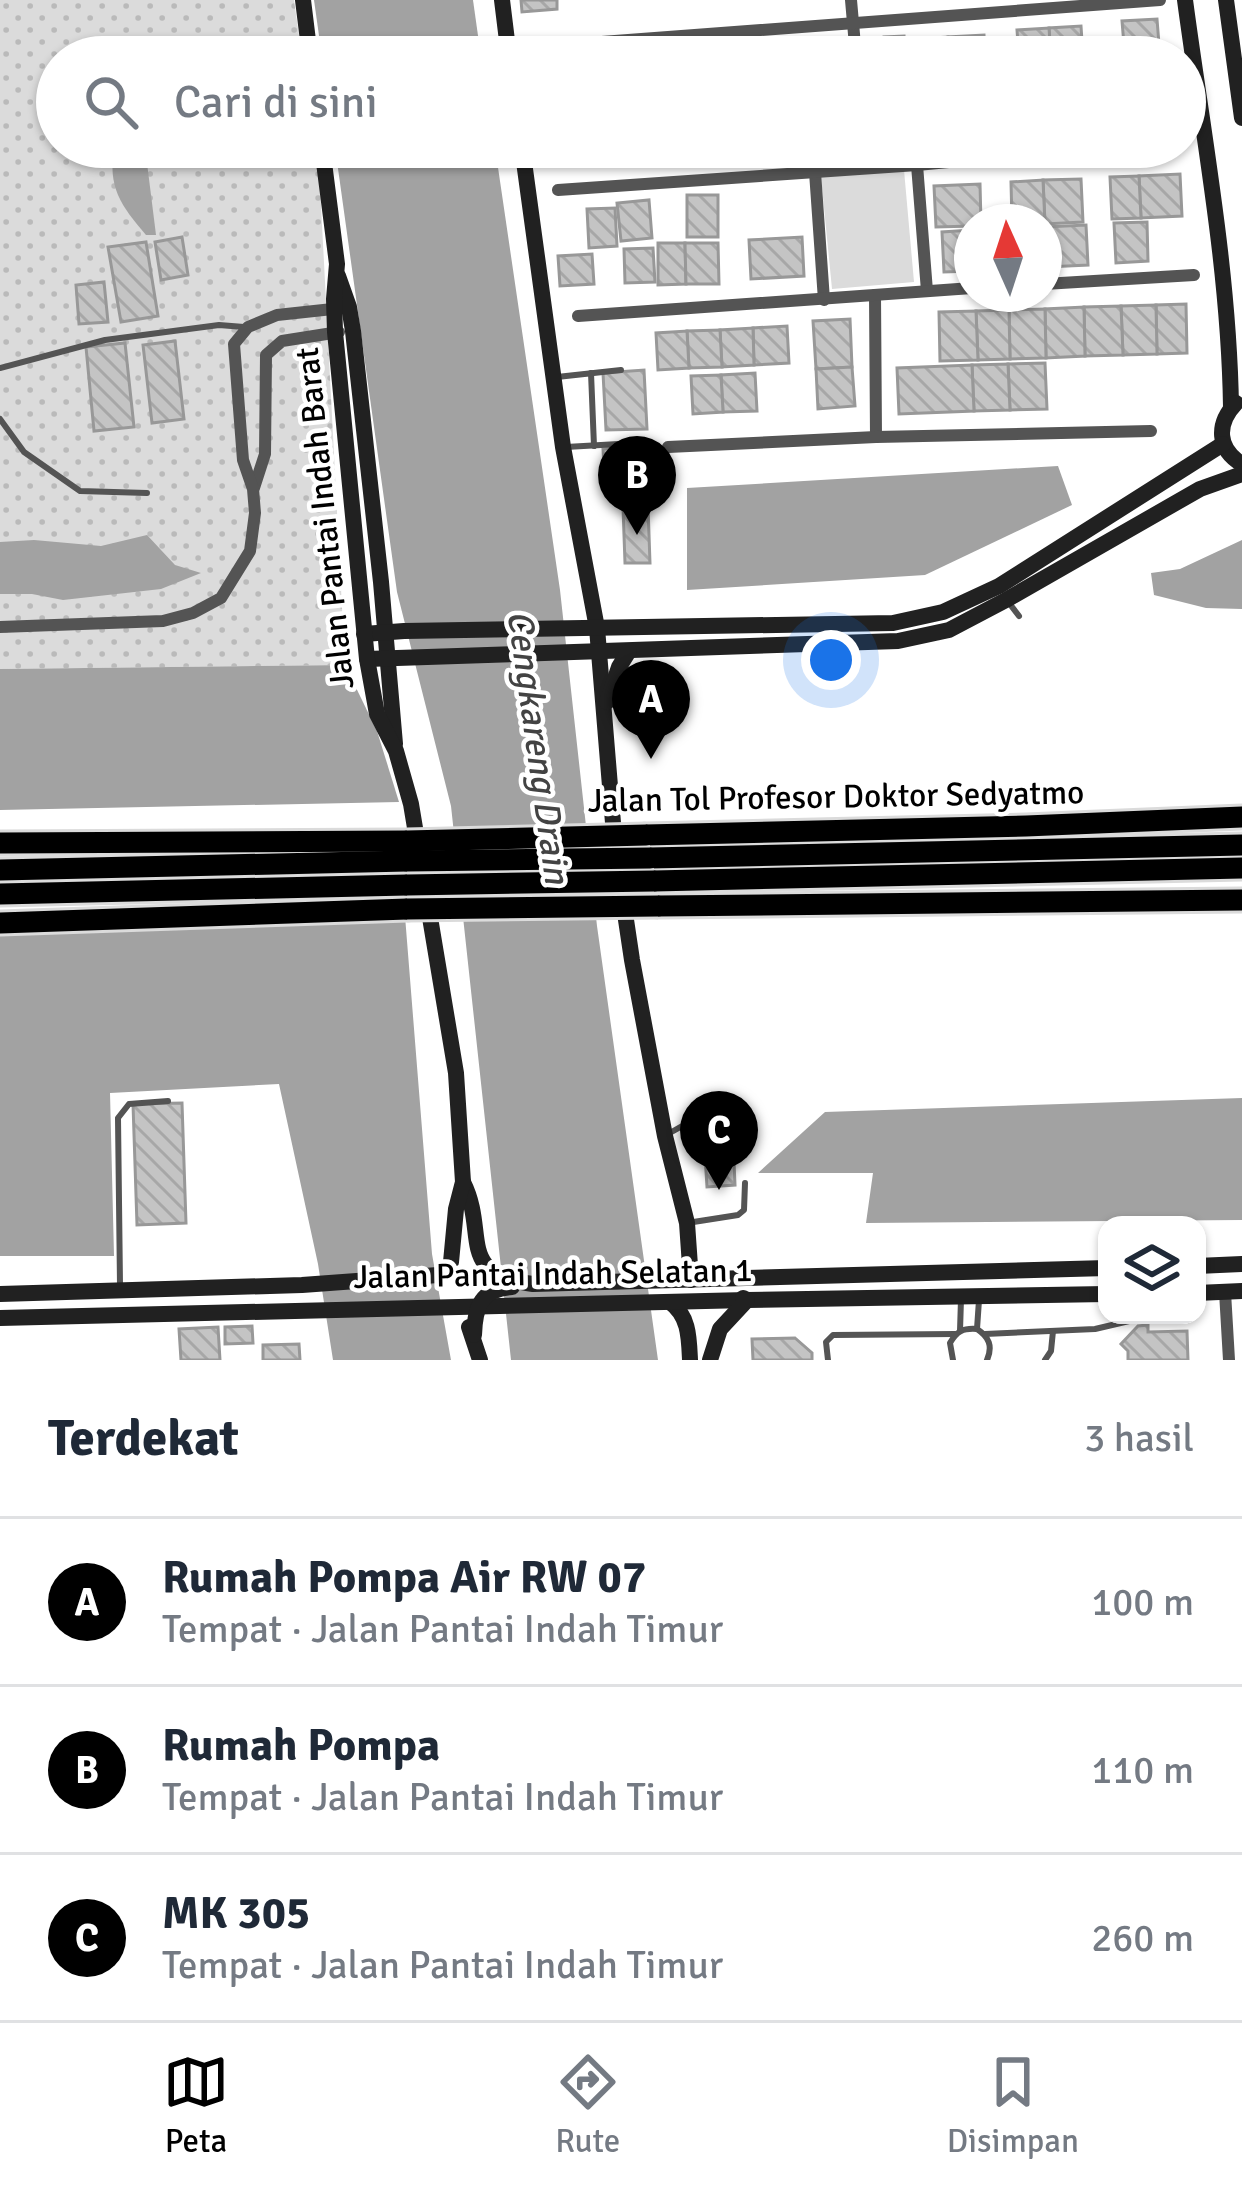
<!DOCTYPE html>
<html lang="id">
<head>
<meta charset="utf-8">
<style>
	:root { --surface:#fff; --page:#f6f6f7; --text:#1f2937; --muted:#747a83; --line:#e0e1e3; --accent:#000 }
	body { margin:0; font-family:Signika,sans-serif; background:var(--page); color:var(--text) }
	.controls { position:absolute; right:36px; bottom:36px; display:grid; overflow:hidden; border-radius:24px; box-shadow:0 3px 9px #0004 }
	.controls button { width:108px; height:108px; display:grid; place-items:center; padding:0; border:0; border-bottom:3px solid var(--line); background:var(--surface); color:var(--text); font:60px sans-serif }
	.compass { position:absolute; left:954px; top:204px; width:108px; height:108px; border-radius:50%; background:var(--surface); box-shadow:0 3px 9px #0004; rotate:357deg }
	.you { position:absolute; left:831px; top:660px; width:42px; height:42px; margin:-30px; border:9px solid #fff; border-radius:50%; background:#1a73e8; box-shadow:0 0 0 18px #1a73e833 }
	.badge { display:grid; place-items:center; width:78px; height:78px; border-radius:50%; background:var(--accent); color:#fff; font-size:39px; font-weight:700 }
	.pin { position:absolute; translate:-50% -99px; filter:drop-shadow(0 3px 6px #0008) }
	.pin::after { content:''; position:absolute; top:63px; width:42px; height:36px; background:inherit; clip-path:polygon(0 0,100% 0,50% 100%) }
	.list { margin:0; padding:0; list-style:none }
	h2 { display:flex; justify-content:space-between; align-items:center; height:156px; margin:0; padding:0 48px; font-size:51px }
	h2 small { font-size:39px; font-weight:400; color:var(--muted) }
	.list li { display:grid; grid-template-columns:78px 1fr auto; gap:36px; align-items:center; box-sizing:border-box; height:168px; padding:0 48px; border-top:3px solid var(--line) }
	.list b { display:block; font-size:45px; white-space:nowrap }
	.list p { margin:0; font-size:39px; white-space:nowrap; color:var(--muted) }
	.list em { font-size:39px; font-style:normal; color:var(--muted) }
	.icon { flex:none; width:66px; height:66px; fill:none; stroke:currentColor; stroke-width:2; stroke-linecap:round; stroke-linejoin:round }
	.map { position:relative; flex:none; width:1242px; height:1360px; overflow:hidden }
	.search { position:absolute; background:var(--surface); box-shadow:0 3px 9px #0004; left:36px; right:36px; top:36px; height:132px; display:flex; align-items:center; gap:30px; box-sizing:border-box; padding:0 42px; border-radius:66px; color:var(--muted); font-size:45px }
	.sheet { height:660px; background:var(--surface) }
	nav { display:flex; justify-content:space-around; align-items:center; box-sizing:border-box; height:168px; border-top:3px solid var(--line); background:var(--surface); font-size:33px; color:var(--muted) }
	nav a { display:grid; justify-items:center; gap:6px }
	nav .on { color:var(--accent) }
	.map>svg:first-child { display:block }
	.grass { fill:url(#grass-dots) }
	.green { fill:#dbdbdb }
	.water { fill:#a2a2a2 }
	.building { fill:url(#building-back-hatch); stroke:#989898; stroke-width:3 }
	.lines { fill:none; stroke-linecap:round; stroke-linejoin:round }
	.highway-casing { stroke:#dbdbdb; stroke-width:27 }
	.lane { stroke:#545454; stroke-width:6 }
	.street { stroke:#545454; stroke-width:12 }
	.secondary { stroke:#212121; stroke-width:16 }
	.highway { stroke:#000; stroke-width:21 }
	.highway-bridge-casing { stroke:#dbdbdb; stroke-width:27; stroke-linecap:butt }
	.highway-bridge { stroke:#000; stroke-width:21 }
	.labels { text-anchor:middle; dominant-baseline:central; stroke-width:9; stroke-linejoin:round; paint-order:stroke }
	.street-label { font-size:33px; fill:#000; stroke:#fff }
	.water-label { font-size:36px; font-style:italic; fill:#434343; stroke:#fff }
</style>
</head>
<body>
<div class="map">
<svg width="1242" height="1360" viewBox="0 0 1242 1360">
	<defs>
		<pattern id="grass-dots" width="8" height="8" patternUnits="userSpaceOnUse" patternTransform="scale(3)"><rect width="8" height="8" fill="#dbdbdb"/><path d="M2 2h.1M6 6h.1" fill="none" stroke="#bababa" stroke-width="1.8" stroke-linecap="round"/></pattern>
		<pattern id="building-back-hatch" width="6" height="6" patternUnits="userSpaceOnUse" patternTransform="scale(3)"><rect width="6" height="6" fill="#c4c4c4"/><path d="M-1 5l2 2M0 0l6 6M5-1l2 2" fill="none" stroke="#a7a7a7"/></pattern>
	</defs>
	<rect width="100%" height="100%" fill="#fff"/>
	<path class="grass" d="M0 0H294L302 57H57V147H315L320 186 345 665 0 669Z"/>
	<path class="green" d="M904 170 914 282 832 289 821 177Z"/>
	<g class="water">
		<path d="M314 0H473L481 57H322Z"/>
		<path d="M115 147H145L156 235H146C122 207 106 186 115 147Z"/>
		<path d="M335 147H495L560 590 597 926 658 1360H511L451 806 397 592Z"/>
		<path d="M1058 466 1072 505 925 575 687 590V488Z"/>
		<path d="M147 535 175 565 201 573 161 589 63 600 32 594H0V542L34 540 101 546Z"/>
		<path d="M1242 540V609L1206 608 1154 595 1151 573 1180 569Z"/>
		<path d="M345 665 377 731 399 802 0 810V669Z"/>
		<path d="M405 916 432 1254 451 1360H333L318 1264 279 1084 110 1093 114 1256H0V926Z"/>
		<path d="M1242 1098V1220L866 1223 873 1173H758L825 1112Z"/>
	</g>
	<g class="building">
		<path d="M521 0H557V9L522 12Z"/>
		<path d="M1157 19 1160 57H1125L1122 21Z"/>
		<path d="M1081 26 1083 57H1051L1049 28Z"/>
		<path d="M1049 28 1051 57H1019L1017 30Z"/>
		<path d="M984 35 985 57H949L948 37Z"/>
		<path d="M904 36V40L916 39 917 57H875L874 42 884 41V37Z"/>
		<path d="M948 37 949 57H917L916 39Z"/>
		<path d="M829 38 831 57H792L791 42Z"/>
		<path d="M753 44 754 57H716V47Z"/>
		<path d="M537 147H572V157L537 159Z"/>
		<path d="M576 147H611V158L577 160Z"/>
		<path d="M1180 174 1182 216 1141 218 1139 176Z"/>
		<path d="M1139 176 1141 218 1112 219 1110 177Z"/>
		<path d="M1081 179 1083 222 1045 224 1043 180Z"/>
		<path d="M1043 180 1045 224 1012 222 1011 182Z"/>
		<path d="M980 184 981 222H972V226L936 227 934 186Z"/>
		<rect x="687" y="195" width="31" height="42"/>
		<path d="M649 200 652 238 621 241 617 203Z"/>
		<path d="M615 208 617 246 589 248 587 209Z"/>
		<path d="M1147 222 1148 261 1116 263 1114 223Z"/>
		<path d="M1086 225 1088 265 1047 267 1045 227Z"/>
		<path d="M972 230V271L944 272 942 232Z"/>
		<path d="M182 237 188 275 161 280 155 242Z"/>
		<path d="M802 237 804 276 751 279 749 240Z"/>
		<path d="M146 242 158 316 121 322 108 247Z"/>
		<path d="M658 243H685L686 284 658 285Z"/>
		<path d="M685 243H718L719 284H686Z"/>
		<path d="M653 248 655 282 625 283 624 249Z"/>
		<path d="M592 254 594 284 560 286 558 256Z"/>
		<path d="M104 282 108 322 79 324 76 285Z"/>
		<path d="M1186 304 1187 353 1157 354 1156 305Z"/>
		<path d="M1156 305 1157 354 1123 355 1121 306Z"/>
		<path d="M1121 306 1123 355 1085 356 1084 307Z"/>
		<path d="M1084 307 1085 356 1046 358 1045 309Z"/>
		<path d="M1045 309 1046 358 1010 359 1009 310Z"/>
		<path d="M1009 310 1010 359 978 360 976 311Z"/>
		<path d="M976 311 978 360 940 361 939 312Z"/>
		<path d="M850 319 852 367 816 369 813 321Z"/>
		<path d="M787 326 789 363 754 365 753 328Z"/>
		<path d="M753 328 754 365 722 367 720 330Z"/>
		<path d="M720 330 722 367 689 368 687 331Z"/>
		<path d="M687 331 689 368 658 370 656 333Z"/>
		<path d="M175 341 184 419 152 423 143 345Z"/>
		<path d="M125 343 134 427 94 431 86 347Z"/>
		<path d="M1045 363 1047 409 1010 410 1008 364Z"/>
		<path d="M1008 364 1010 410 974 411 972 365Z"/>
		<path d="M972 365 974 411 899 414 897 368Z"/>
		<path d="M852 367 855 406 818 409 816 369Z"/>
		<path d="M644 370 647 429 606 430 603 373Z"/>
		<path d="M755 373 757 411 723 412 721 375Z"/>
		<path d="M721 375 723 412 693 414 691 376Z"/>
		<path d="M633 447 634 465 604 468 603 449Z"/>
		<path d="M648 506 650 563H625L623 507Z"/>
		<path d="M182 1103 186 1223 137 1225 133 1104Z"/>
		<path d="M733 1138 735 1185 707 1187 704 1140Z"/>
		<path d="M1148 1325V1332L1187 1331 1188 1360H1128V1351L1121 1344 1138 1326Z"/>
		<path d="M252 1326 253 1343 225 1344V1327Z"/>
		<path d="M218 1327 220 1360H181L179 1329Z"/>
		<path d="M795 1338 812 1353V1360H753L752 1339Z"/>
		<path d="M299 1344 300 1360H263V1345Z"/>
	</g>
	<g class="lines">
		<defs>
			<g id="highway">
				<path d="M646 835 1026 826 1242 817"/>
				<path d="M0 843 407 841"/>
				<path d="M650 858 1242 845"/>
				<path d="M0 870 407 861"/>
				<path d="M654 881 1242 868"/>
				<path d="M0 894 407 885"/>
				<path d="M658 906 1242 900"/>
				<path d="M0 923 407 909"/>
			</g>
		</defs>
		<use href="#highway" class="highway-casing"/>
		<g class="lane">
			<path d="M0 368 105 340 219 325 244 327"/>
			<path d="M591 373 594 446"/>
			<path d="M557 377 621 370"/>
			<path d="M0 419 24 452 80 491 147 493"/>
			<path d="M566 447 636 443"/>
			<path d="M1009 603 1019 616"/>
			<path d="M668 1134 698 1117"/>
			<path d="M687 1223 738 1215 744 1210 745 1183"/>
			<path d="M120 1285 118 1118 129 1104 168 1101"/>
			<path d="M979 1300 977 1329C989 1337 993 1346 987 1360"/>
			<path d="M960 1331 961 1299"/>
			<path d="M985 1334 1095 1329 1142 1318H1186"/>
			<path d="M828 1360 826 1342 833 1335 955 1334"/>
			<path d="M953 1360 950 1343C957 1331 963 1328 977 1329"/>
			<path d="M1045 1360 1051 1351 1053 1331"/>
		</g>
		<g class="street">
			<path d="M851 0 856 57"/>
			<path d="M508 49 1160 0"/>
			<path d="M865 147 867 168"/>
			<path d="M917 165 927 291"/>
			<path d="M815 172 824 300"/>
			<path d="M558 190 917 165 1108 147"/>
			<path d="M1044 284 1194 275"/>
			<path d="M875 295 876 437"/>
			<path d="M578 316 972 288"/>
			<path d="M668 447 876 437 1151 431"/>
			<path d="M254 488 265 454 266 355 282 341 339 332"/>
			<path d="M0 627 163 621 193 613 221 598 250 551 255 513 253 489 243 460 234 344 248 327 277 315 342 308"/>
			<path d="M1225 1292 1229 1360"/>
		</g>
		<g class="secondary">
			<path d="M303 0 310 57"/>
			<path d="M502 0 509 57"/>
			<path d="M1185 0C1203 135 1229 270 1231 407"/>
			<path d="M1226 0 1242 118"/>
			<path d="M522 147 563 447 597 628 615 847"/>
			<path d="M338 276 349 307 353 331 381 582 395 744"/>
			<path d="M1236 403C1216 424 1217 449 1242 464"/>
			<path d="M364 634 404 631 893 623 943 612 999 586 1223 444"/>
			<path d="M367 659 898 641 949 630 1006 600 1200 489 1242 474"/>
			<path d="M607 702 619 667 629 651"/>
			<path d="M619 873 632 960 665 1136 687 1223 691 1280"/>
			<path d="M463 1182C489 1234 454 1274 533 1284L1107 1268"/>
			<path d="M1197 1266 1242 1264"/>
			<path d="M1197 1293 1242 1291"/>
			<path d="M0 1294 302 1285 438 1275 446 1271 451 1262 456 1209 463 1182 456 1073 411 804 396 751 377 714 367 659 335 332 334 299 337 264 322 147"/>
			<path d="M670 1302C689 1316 689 1337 690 1360"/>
			<path d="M0 1318 747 1300 1107 1294"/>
			<path d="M469 1327 480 1360"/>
			<path d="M474 1335C475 1306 481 1289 512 1287"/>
			<path d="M710 1360 720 1329 747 1300 743 1298"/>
		</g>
		<use href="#highway" class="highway"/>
		<defs>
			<g id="highway-bridge">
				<path d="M407 841 646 835"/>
				<path d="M407 861 650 858"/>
				<path d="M407 885 654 881"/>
				<path d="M407 909 658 906"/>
			</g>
		</defs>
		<use href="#highway-bridge" class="highway-bridge-casing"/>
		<use href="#highway-bridge" class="highway-bridge"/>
	</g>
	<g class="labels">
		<g class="street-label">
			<text transform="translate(325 518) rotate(-96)">Jalan Pantai Indah Barat</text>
			<text transform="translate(836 797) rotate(-1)">Jalan Tol Profesor Doktor Sedyatmo</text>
			<text transform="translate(553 1274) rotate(-1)">Jalan Pantai Indah Selatan 1</text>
		</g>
		<g class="water-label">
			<text transform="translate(538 747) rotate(82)">Cengkareng Drain</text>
		</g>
	</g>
</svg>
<div class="controls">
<button><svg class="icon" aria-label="layers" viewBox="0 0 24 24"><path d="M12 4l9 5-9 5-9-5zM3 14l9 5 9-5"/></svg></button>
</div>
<svg class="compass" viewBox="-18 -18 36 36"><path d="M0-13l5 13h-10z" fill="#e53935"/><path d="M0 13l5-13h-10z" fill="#747a83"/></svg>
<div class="you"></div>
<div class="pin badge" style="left:651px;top:759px">A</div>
<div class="pin badge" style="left:637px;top:535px">B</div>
<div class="pin badge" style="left:719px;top:1190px">C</div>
<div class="search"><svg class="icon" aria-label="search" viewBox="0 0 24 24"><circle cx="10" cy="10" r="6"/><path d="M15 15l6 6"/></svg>Cari di sini</div>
</div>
<section class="sheet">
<h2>Terdekat<small>3 hasil</small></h2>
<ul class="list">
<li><span class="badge">A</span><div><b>Rumah Pompa Air RW 07</b><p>Tempat · Jalan Pantai Indah Timur</p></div><em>100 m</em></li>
<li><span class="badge">B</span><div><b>Rumah Pompa</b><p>Tempat · Jalan Pantai Indah Timur</p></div><em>110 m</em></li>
<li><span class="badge">C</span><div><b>MK 305</b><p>Tempat · Jalan Pantai Indah Timur</p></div><em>260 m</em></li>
</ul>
</section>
<nav>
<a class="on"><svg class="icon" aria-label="map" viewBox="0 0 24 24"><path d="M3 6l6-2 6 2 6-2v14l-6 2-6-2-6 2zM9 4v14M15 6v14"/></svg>Peta</a>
<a><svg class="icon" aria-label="directions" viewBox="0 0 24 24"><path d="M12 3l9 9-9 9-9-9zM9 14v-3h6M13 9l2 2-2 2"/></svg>Rute</a>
<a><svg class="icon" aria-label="saved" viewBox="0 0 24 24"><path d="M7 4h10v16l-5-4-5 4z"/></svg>Disimpan</a>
</nav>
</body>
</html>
